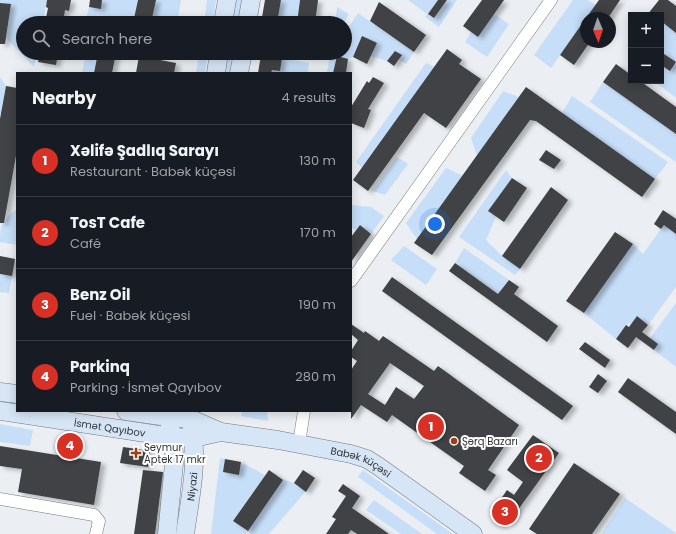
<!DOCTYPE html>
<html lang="en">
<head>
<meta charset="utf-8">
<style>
	:root { --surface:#171b24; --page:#242831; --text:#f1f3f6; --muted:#9ea1a6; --line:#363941; --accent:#d93025 }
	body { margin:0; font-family:Poppins,sans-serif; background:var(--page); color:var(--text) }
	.controls { position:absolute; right:12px; top:12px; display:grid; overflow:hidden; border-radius:0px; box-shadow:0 2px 10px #0003 }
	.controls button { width:36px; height:36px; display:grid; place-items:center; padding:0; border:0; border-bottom:1px solid var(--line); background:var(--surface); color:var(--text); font:20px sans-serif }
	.compass { position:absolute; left:580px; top:12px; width:36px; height:36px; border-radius:50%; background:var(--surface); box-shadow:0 2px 10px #0003; rotate:178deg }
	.you { position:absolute; left:435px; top:224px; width:14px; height:14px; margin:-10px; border:3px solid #fff; border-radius:50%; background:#1a73e8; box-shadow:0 0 0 6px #1a73e833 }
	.badge { display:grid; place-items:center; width:26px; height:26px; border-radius:50%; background:var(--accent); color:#fff; font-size:13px; font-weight:700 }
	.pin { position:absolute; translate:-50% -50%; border:2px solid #fff; box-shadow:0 1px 4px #0006 }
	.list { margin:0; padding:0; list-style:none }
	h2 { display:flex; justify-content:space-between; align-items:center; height:52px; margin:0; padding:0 16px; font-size:17px }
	h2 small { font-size:13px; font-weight:400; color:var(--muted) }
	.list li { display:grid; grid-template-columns:26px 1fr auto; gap:12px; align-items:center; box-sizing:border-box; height:72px; padding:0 16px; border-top:1px solid var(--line) }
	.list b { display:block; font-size:15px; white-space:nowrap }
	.list p { margin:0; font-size:13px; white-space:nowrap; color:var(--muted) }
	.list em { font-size:13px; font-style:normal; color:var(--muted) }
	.icon { flex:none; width:22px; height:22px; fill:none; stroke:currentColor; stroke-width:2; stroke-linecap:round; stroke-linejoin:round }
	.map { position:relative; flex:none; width:676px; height:534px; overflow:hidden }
	.search { position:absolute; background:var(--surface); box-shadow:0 2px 10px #0003; left:16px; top:16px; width:336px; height:44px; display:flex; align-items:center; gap:10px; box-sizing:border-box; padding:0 14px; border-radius:22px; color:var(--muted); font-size:15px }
	.panel { position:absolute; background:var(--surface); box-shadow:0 2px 10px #0003; left:16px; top:72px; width:336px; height:340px; border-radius:0px }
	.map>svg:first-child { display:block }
	.green { fill:#c6def8 }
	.building { fill:#3f4245; fill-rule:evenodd; filter:url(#shadow) }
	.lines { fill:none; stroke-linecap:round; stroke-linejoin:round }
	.street-casing { stroke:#74787b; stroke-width:13 }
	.secondary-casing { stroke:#74787b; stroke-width:19 }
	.street { stroke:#fff; stroke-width:12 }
	.secondary { stroke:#d7e6f6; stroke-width:18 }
	.poi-dot { fill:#a13c10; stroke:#fff; stroke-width:1.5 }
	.labels { text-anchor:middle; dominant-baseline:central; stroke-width:4; stroke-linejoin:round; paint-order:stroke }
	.street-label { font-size:10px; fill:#313234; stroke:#fff }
	.poi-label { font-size:10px; fill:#313234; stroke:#fff; text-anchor:start }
</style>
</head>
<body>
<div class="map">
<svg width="676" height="534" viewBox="0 0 676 534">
	<defs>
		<filter id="shadow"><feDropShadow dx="4.5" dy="2.5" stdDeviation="2" flood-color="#0004"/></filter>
	</defs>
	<rect width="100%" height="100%" fill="#ebeff3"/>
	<g class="green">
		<path d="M0 0H47L43 23H23V53H37L34 67 6 38 11 5 0 3Z"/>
		<path d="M102 0H138L133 23H113L86 19 89 7 101 9Z"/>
		<path d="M156 0H181L177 23H151Z"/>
		<path d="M207 0H216L213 23H204Z"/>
		<path d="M234 0H243L240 23H231Z"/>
		<path d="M281 0H300L297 23H277Z"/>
		<path d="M408 0H438L428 14 434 18 447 0H457L439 27 425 17 427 14Z"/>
		<path d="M573 0H588L596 5 551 68 534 55Z"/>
		<path d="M337 7 349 14 344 23H335Z"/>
		<path d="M358 13 414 52 406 64 392 55 387 61 371 56 377 43 362 37 353 57 348 59 337 57 333 73H327L330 53H345V33Z"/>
		<path d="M494 14 509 24 487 57 465 42 471 32 478 37Z"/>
		<path d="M661 21 676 33V62L661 52Z"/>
		<path d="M86 53H98L94 73H82Z"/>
		<path d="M199 53H208L205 73H196Z"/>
		<path d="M226 53H235L232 73H223Z"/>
		<path d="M282 58 309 63 308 73H271L272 70 280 71Z"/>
		<path d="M426 63 435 67 362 168 356 162Z"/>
		<path d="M676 63V98L654 81H661V65L670 71Z"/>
		<path d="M0 77 6 86 0 119Z"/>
		<path d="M603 82 676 134V162L590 102Z"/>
		<path d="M503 91 519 97 477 156 471 138Z"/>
		<path d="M572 96 668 162 655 179 562 113Z"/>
		<path d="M397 157 408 164 385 195 373 191Z"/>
		<path d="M446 168 463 176 417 239 406 223Z"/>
		<path d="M506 170 512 178 489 211 496 217 486 240 502 256 520 269 515 275 459 237Z"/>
		<path d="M351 205 371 207 384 216 371 234 360 225 356 230 351 227Z"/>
		<path d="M16 210 17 245 0 242C0 226 2 219 16 210Z"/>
		<path d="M671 215 676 218V222L670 230 676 234V287L648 325 637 316 632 323 626 325 616 339 584 313 633 244 643 254Z"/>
		<path d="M404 246 437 269 426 285 391 260Z"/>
		<path d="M464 248 509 280 502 289 509 301 455 263Z"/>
		<path d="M0 274 12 276 9 293 0 292Z"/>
		<path d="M676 303V367L654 350 658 344 650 338Z"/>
		<path d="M243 411H267L268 421 241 416Z"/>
		<path d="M0 424 33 430 30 446 0 442Z"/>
		<path d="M220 458 225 459 224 472 239 475 241 462 265 475 233 521 247 531 281 479 294 483 306 491 269 534H251L248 532 246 534H211Z"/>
		<path d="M363 470 453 534H437L358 477Z"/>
		<path d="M625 498 676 533V534H601Z"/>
		<path d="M374 500 422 534H401L366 510Z"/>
	</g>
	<g class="building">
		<path d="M47 0H71L69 11 65 10 63 23H45L48 8 46 7Z"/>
		<path d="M90 0H102L101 9 89 7Z"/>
		<path d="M138 0H156L151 23H133Z"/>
		<path d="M265 0H281L277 23H261Z"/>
		<path d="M300 0H318L315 23H297Z"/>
		<path d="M438 0H447L434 18 428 14Z"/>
		<path d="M482 0H504L478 37 463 26Z"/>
		<path d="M599 0H620L608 18H586Z"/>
		<path d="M659 0H668L676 6V33L661 21V15H647Z"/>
		<path d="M379 2 426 35 414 52 370 21Z"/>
		<path d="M0 3 11 4 5 44H0Z"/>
		<path d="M586 18V42H590L574 65 560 55Z"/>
		<path d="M362 36 377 43 367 64 353 57Z"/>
		<path d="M447 49 462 60 459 64 481 79 446 128 424 113 368 191 353 180Z"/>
		<path d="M395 51 402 55 394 66 387 61Z"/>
		<path d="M661 52 676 62 670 71 661 65Z"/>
		<path d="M40 53H58L56 65 38 62Z"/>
		<path d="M98 53H116L112 73H94Z"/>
		<path d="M261 55 282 58 280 71 272 70 271 73H258Z"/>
		<path d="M139 56 176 63 174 73H136Z"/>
		<path d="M337 56 348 59 346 73H333Z"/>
		<path d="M616 64 631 75V81H640L676 107V134L603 82Z"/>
		<path d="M373 77 384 83 368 109 371 110 364 128 351 123V107L367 81 369 83Z"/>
		<path d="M6 86 17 88V150L4 223H0V119Z"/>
		<path d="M526 87 655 179 642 197 536 121 530 120 432 255 414 243Z"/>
		<path d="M546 150 561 160 554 169 539 160Z"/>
		<path d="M512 178 527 188 504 222 488 211Z"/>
		<path d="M551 187 568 200 520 269 502 256Z"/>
		<path d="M663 210 676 219V234L664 225 661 229 654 224Z"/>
		<path d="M360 225 371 234 351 262V237Z"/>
		<path d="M615 232 633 244 584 313 566 301Z"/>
		<path d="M0 256 15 259 12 276 0 274Z"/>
		<path d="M455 263 498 294 509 280 519 287 514 294 558 326 547 342 449 271Z"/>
		<path d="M392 277 573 406 562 420 382 291Z"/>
		<path d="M637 316 648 325 642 332 658 344 654 350 636 337 628 348 616 339 626 325 629 327Z"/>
		<path d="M351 324 364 333 365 331 379 341 383 336 434 371 438 366 519 425 488 470 496 475 485 491 459 473 464 466 392 415 387 422 361 405 351 419V370L357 361 351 357V351L358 340 351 334ZM390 363 424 386 414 399 396 387 385 405 368 394Z"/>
		<path d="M585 342 610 360 605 368 579 349Z"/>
		<path d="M598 374 607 381 598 393 589 387Z"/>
		<path d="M628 378 676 412V434L618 392Z"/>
		<path d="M533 435 559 453 510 521 494 509 507 490 514 495 523 482 507 470Z"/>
		<path d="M0 446 101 462 94 505 18 492 22 469 0 466Z"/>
		<path d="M123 447 150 451 148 467 120 463Z"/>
		<path d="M225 459 241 462 239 475 223 472Z"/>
		<path d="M574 463 620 494 592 534H537L529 529Z"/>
		<path d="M143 470 163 472 155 534H134Z"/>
		<path d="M269 470 283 480 248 531 233 521Z"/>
		<path d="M303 470 315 478 306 492 294 483Z"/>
		<path d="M343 484 360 496 352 508 389 534H357L351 530 348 534H326L336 519 332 517 346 496 338 491Z"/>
	</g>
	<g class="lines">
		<defs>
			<g id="street">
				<path d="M351 281 551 0"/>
				<path d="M299 443 304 411"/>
				<path d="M0 499 94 515 99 521 96 534"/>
			</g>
			<g id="secondary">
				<path d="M223 23 227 0"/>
				<path d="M247 23 251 0"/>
				<path d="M216 73 219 53"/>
				<path d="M239 73 243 53"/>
				<path d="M0 392 17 394"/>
				<path id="s1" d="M0 411 172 437 194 438 221 432"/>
				<path id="s2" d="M126 411 168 417 191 419 221 432 278 440 351 454 367 459 378 466 473 534"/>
				<path d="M167 534 174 464V453L170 426"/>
				<path id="s3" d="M185 534C190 499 198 463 192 428"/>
			</g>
		</defs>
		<use href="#street" class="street-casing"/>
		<use href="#secondary" class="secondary-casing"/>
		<use href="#street" class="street"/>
		<use href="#secondary" class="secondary"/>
	</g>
	<g class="poi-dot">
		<circle cx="454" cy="441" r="4"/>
		<path d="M134 447h4v4h4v4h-4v4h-4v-4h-4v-4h4z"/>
	</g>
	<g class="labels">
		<g class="street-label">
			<text stroke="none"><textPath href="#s1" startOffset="111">İsmət Qayıbov</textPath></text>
			<text stroke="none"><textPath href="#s2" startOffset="242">Babək küçəsi</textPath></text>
			<text stroke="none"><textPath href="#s3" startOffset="48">Niyazi</textPath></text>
		</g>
		<g class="poi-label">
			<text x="462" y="441">Şərq Bazarı</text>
			<text x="144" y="447">Seymur<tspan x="144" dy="12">Aptek 17 mkr</tspan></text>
		</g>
	</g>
</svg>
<div class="controls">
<button>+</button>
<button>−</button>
</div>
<svg class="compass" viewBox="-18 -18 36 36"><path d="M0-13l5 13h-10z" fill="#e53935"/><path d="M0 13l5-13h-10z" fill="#9ea1a6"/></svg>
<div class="you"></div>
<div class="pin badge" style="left:431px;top:427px">1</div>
<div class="pin badge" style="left:539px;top:458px">2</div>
<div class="pin badge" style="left:505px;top:512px">3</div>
<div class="pin badge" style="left:70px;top:446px">4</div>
<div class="search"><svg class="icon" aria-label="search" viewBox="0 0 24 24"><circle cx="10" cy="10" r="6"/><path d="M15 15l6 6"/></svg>Search here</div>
<section class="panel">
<h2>Nearby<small>4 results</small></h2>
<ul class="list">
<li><span class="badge">1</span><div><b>Xəlifə Şadlıq Sarayı</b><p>Restaurant · Babək küçəsi</p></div><em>130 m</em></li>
<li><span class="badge">2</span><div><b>TosT Cafe</b><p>Café</p></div><em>170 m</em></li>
<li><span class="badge">3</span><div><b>Benz Oil</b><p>Fuel · Babək küçəsi</p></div><em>190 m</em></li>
<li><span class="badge">4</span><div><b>Parkinq</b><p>Parking · İsmət Qayıbov</p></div><em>280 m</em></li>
</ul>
</section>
</div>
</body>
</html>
